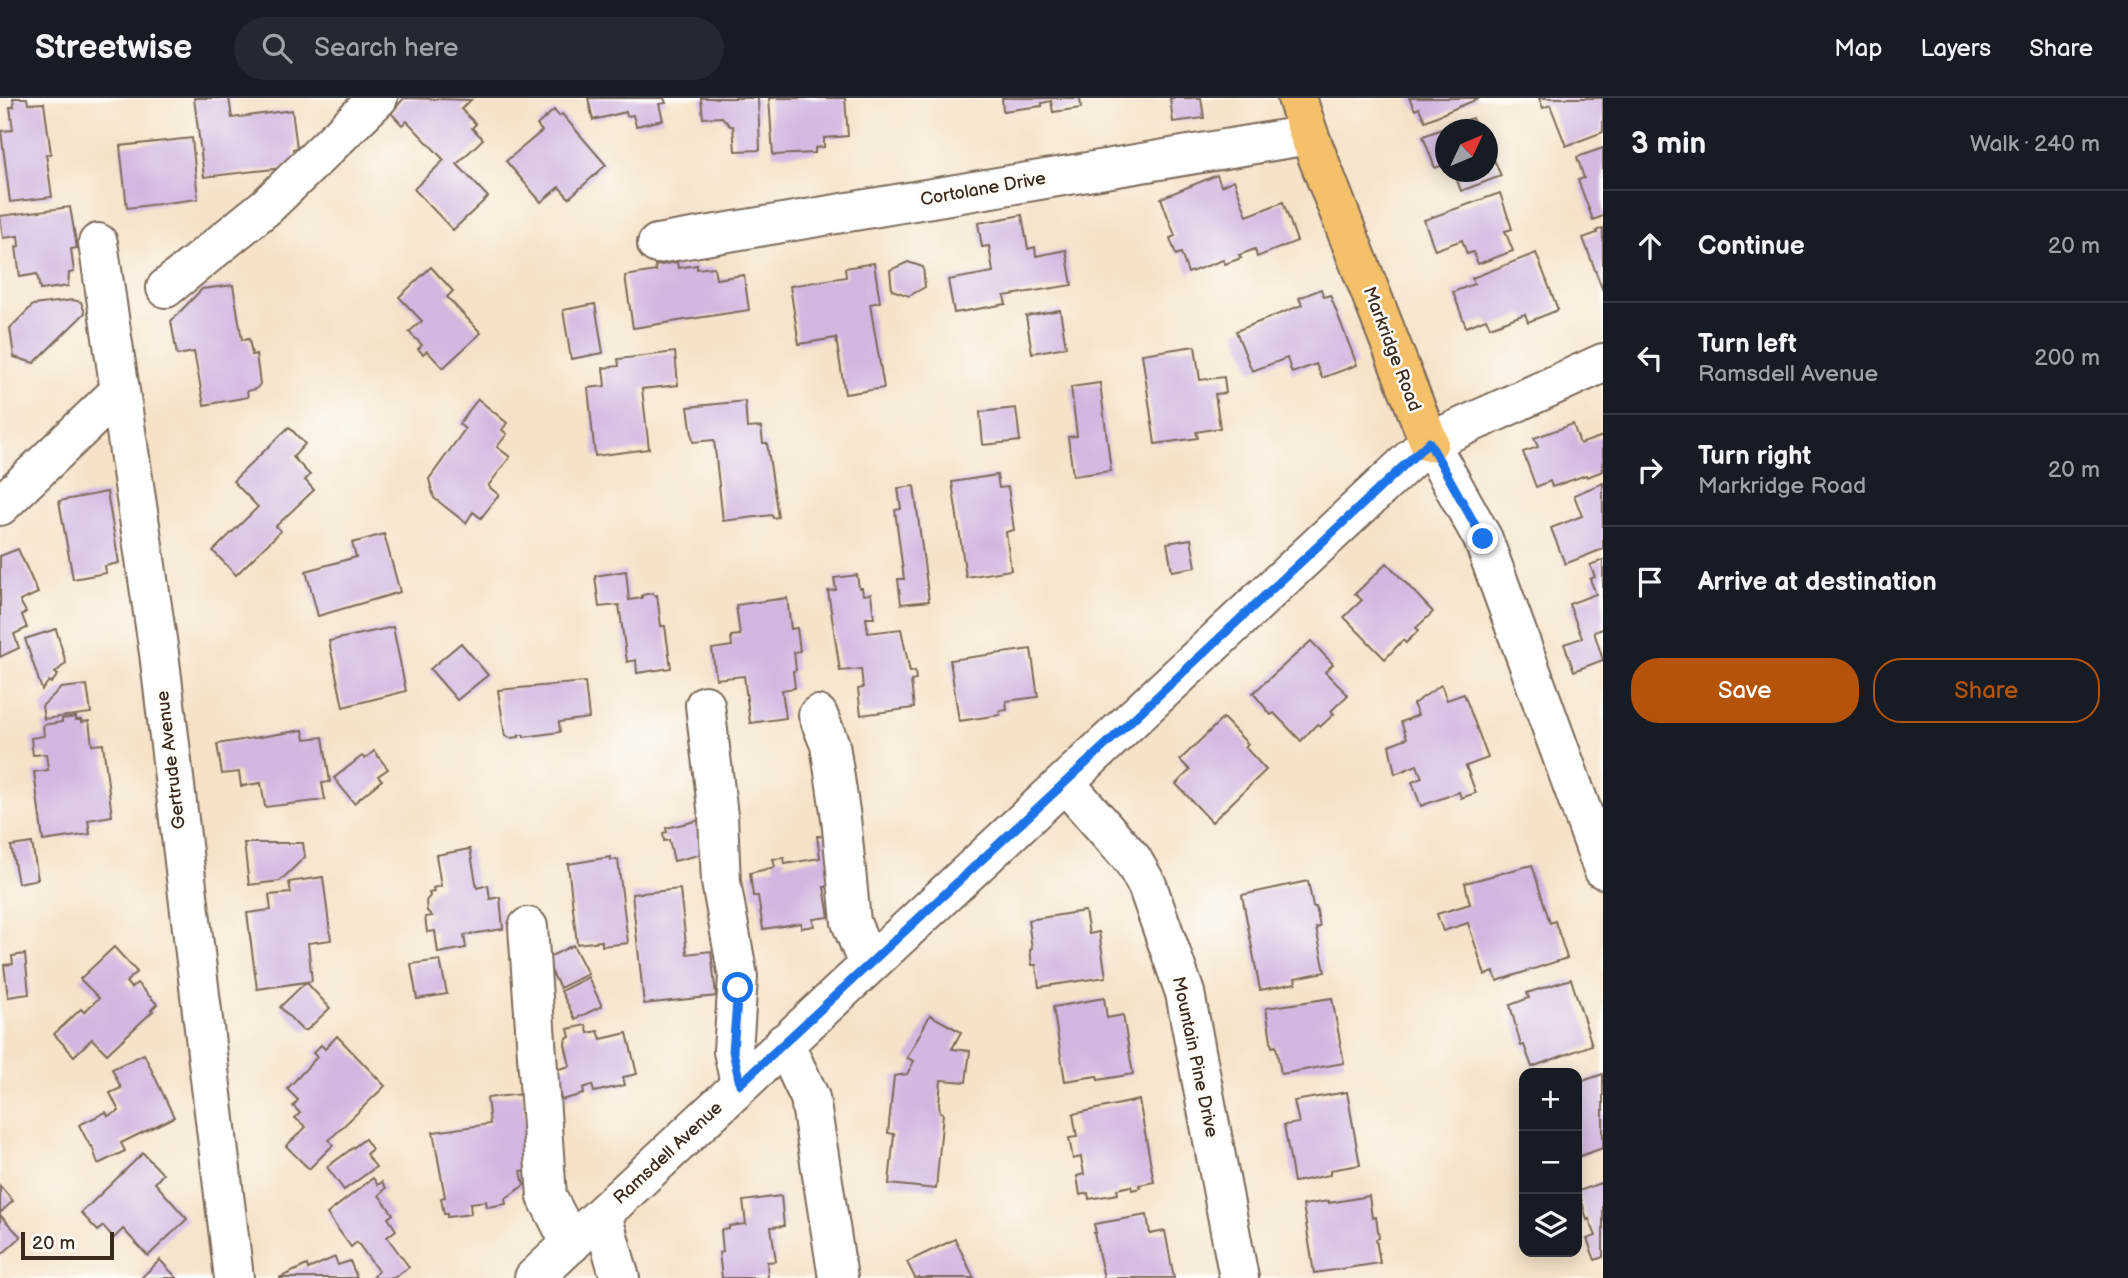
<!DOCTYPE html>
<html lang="en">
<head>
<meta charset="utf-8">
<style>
	:root { --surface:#171b24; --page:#242831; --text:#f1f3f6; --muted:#9ea1a6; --line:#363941; --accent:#b45309 }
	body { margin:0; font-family:"Balsamiq Sans",sans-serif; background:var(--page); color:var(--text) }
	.controls { position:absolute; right:21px; bottom:21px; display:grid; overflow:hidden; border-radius:14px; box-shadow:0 4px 18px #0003 }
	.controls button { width:63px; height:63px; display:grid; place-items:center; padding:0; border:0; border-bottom:2px solid var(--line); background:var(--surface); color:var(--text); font:35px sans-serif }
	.compass { position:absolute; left:1435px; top:21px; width:63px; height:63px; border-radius:50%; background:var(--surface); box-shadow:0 4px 18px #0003; rotate:46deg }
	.scale { position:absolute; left:21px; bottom:18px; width:93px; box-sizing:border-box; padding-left:7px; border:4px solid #3b2a1e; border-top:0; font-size:19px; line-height:24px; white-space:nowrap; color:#3b2a1e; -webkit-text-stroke:5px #fdfcf7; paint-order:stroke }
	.stop { position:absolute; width:21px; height:21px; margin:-16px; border:5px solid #1a73e8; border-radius:50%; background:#fff }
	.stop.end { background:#1a73e8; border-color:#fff; box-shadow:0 2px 7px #0008 }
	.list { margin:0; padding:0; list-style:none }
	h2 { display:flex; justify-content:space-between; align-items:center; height:91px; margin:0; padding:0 28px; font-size:30px }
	h2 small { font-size:23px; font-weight:400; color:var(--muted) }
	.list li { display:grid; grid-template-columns:46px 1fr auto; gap:21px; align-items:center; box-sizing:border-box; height:112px; padding:0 28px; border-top:2px solid var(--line) }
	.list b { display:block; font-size:26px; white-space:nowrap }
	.list p { margin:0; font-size:23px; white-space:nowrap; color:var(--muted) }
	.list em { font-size:23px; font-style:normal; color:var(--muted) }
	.actions { display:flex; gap:14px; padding:21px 28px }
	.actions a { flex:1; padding:16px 0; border:2px solid var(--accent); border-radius:28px; text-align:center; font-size:24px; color:var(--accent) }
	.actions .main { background:var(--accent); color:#fff }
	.icon { flex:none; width:38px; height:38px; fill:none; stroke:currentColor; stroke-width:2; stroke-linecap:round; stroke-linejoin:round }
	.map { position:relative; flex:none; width:1603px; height:1180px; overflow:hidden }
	header { display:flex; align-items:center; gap:42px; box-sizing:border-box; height:98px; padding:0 35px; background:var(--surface); border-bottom:2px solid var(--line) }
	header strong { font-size:33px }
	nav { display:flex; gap:38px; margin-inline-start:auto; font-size:24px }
	.search { width:490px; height:63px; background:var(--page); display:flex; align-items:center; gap:18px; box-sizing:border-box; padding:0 24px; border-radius:38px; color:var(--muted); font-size:26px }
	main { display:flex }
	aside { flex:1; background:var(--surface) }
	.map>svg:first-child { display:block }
	.building { fill:#d2b7e0 }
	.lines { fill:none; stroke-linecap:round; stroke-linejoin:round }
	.minor-casing { stroke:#7c6a5a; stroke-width:42 }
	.major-casing { stroke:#7c6a5a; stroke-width:42 }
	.minor { stroke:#fff; stroke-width:38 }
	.major { stroke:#f4c16a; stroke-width:38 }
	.route { stroke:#1a73e8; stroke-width:9 }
	.labels { text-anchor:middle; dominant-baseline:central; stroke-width:5; stroke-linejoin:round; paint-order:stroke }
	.street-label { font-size:18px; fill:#3b2a1e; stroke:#fdfcf7 }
</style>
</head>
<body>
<header>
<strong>Streetwise</strong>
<div class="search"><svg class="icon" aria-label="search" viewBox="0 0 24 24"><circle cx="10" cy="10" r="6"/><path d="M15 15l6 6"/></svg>Search here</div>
<nav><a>Map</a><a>Layers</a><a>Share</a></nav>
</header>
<main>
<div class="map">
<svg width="1603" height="1180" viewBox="0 0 1603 1180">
	<rect width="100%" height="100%" fill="#fdfcf7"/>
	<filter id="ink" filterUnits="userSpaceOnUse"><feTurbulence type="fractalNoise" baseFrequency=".0143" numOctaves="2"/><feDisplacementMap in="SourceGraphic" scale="14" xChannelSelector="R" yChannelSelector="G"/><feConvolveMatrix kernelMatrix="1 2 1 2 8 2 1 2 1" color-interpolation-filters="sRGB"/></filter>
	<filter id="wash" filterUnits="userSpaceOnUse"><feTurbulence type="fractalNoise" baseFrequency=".00686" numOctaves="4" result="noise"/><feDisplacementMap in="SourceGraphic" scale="28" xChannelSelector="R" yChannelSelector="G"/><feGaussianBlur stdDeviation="1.57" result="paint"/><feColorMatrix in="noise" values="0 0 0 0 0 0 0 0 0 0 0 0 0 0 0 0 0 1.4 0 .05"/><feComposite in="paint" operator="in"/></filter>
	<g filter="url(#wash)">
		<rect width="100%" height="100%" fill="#f5e2c8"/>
		<g id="blocks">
			<g class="building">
				<path d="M13 0H27L28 6 44 5 51 56H46L52 99 10 104 1 33 13 32 10 9H14Z"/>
				<path d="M194 0H229L232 20 292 12 297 50 293 51 295 61 291 69 204 79Z"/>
				<path d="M404 0 471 2 461 11 476 26 472 30 483 41 457 66 488 99 453 132 414 91 444 62 407 23 402 27 391 15Z"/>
				<path d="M588 0H664L666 5 659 6 663 22 636 28 633 17 627 18 626 14 593 22Z"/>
				<path d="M701 0H758L760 52 735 53 733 28H730L722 19 703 20Z"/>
				<path d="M769 0H845L848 38 824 40V49L815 50V55L773 57Z"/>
				<path d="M1002 0H1080L1081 10 1053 14 1051 3 1042 5V8L1003 13Z"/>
				<path d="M1170 0H1201L1204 20 1173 24Z"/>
				<path d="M1409 0H1480L1425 23 1419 10 1415 12Z"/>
				<path d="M1539 0H1603V34L1566 48 1550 7 1543 10Z"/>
				<path d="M554 12 559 18 562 16 606 67 569 100 559 89 541 104 506 63 542 33 537 27Z"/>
				<path d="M1472 20 1476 32H1446V66L1435 70 1423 38Z"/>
				<path d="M192 40 198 101 127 110 120 48Z"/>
				<path d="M1603 50V118L1593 122 1578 82 1584 80 1577 59Z"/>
				<path d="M1493 59 1501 78 1461 93 1454 74H1488V61Z"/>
				<path d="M1217 77 1221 88 1234 82 1247 118 1283 104 1297 143 1257 159 1255 151 1239 157 1241 160 1225 166 1223 162 1188 175 1181 155 1176 157 1170 140 1175 138 1161 100Z"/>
				<path d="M1500 95 1512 131 1505 133 1513 153 1478 166 1473 154 1467 156 1462 142 1435 152 1424 122Z"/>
				<path d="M70 109 77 150 71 151 74 174 69 175 68 188 40 192 37 176 20 179 16 149 19 148 18 138 3 140 0 118Z"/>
				<path d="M1022 117 1028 151 1035 149 1036 158 1066 152 1072 187 1004 198 1006 206 954 215 948 182 993 174 989 148 982 149 978 125Z"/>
				<path d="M1603 130V193L1583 140 1597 135 1596 133Z"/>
				<path d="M1536 155 1558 212 1528 224 1525 216 1490 229 1486 221 1466 229 1453 194 1474 186 1472 180Z"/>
				<path d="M677 164 678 170 697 167V171L714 169 716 181 744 177 749 212 633 230 625 178 656 173 655 168Z"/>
				<path d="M908 164 923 169 925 189 909 198 892 192 890 172Z"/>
				<path d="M874 165 880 204 870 206 884 290 845 296 836 240 799 246 790 188 846 179 845 170Z"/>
				<path d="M431 169 453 193 447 199 481 235 443 270 427 253 423 256 418 251 422 247 409 234 422 223 399 199Z"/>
				<path d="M233 187 242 242 249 241 252 257 256 256 260 286 256 291 247 293 248 299 204 307 194 254 177 257 171 223 202 191Z"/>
				<path d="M1321 191 1324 199 1330 197 1357 267 1322 280 1316 266 1292 275 1287 260 1252 273 1236 233 1302 207 1299 200Z"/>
				<path d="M73 202 81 204 85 215 34 265 14 259 10 230 33 207Z"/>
				<path d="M595 206 603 255 571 261 563 212Z"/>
				<path d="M1060 212 1066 249 1032 255 1026 218Z"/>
				<path d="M1195 248 1200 282 1224 279 1226 295 1215 296 1220 330 1196 334 1198 340 1155 346 1142 256Z"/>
				<path d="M675 254 678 287 642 291 649 351 595 358 588 290 605 288 603 270 619 268 618 261Z"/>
				<path d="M1100 285 1111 373 1073 378 1068 339 1077 338 1071 289Z"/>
				<path d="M478 301 507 325 502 332 507 336 497 349 510 359 488 388 499 397 481 420 473 414 466 425 434 400 429 381 465 331 459 326Z"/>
				<path d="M745 303 747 330 761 329 763 345H767L778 419 773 420 772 417 723 423 714 342 693 344 688 309Z"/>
				<path d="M1016 310 1020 343 983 347 980 314Z"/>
				<path d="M1573 326 1580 346 1603 338V373L1587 379 1586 377 1552 389 1550 383 1536 389 1523 354 1538 349 1534 340Z"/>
				<path d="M289 329 305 346 293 359 310 377 305 382 314 392 276 428 281 433 236 477 213 453 258 409 233 383Z"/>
				<path d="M997 377 999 390 1008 389 1014 432 1006 434 1011 472 966 479 952 384Z"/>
				<path d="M1603 385V451L1565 466 1551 430 1582 418 1574 397Z"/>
				<path d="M914 388 929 503 901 506 898 481H904L895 412 901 411 898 390Z"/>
				<path d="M107 394 119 465 105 468 106 475 73 481 59 403Z"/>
				<path d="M384 436 400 494 318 518 306 473 356 459 352 445Z"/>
				<path d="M1191 441 1196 469 1172 473 1167 445Z"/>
				<path d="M18 451 38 495 20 503 26 514 22 517 27 530 14 536 19 550 0 559V458Z"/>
				<path d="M1603 462V531L1594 534 1603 562 1574 573 1564 546 1582 540 1569 506 1596 496 1590 481 1595 479 1590 467Z"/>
				<path d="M1387 465 1433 514 1416 530 1419 532 1406 545 1403 542 1385 561 1344 519 1362 502 1355 496Z"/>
				<path d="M626 473 629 502 642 500V497L653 495 654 498 657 497 661 528H665L671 570 637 575 636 562 627 564 619 507 599 509 595 478Z"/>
				<path d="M857 477 859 490H862L863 497 871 496 874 520H866L868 535 901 531 910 574 915 573 916 582 911 583 914 610 861 617 858 591 863 590 861 571 840 573 828 493 836 492 834 480Z"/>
				<path d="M787 500 791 531 797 530 800 553 794 554 796 572 793 573 795 590 782 592 786 620 750 625 744 578 716 581 712 551 732 548 731 538 740 537 736 507Z"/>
				<path d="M393 529 406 593 343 609 329 543Z"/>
				<path d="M56 531 66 565 55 575 58 577 51 585 49 583 42 592 25 541Z"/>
				<path d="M1311 543 1333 566 1325 574 1348 597 1331 613 1334 616 1320 629 1317 626 1301 643 1274 615 1271 617 1253 595Z"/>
				<path d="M461 545 488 577 457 602 430 571Z"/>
				<path d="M1031 551 1038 599 1006 603 1007 612 999 613 1000 617 959 623 950 562Z"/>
				<path d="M585 584 589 620 559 624 560 634 524 639V637H519V639L510 640 505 638 498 592Z"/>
				<path d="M87 587 91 615 44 621 42 608 61 590Z"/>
				<path d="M1441 587 1447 602 1464 596 1488 660 1466 668 1476 695 1461 700 1459 694 1421 708 1412 684 1422 680 1417 667 1395 676 1389 647 1407 640 1401 624 1418 617 1413 606Z"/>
				<path d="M76 619V622H81V624L89 623 92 647 103 646 112 718 88 722 90 736 43 743 34 674 48 672 46 656 33 657 31 640 44 638 43 627 62 624V621Z"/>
				<path d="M1223 620 1248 646 1245 649 1266 672 1212 724 1176 686 1190 672 1180 662Z"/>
				<path d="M303 632 305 641 323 639 330 684 322 685 325 702 265 709 261 685 241 688 239 674 222 676 217 646Z"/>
				<path d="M374 653 388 671 378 678 382 682 354 705 334 680 362 658 365 661Z"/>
				<path d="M700 722 707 755 674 763 669 742 664 743 663 735 667 734 666 730Z"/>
				<path d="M817 738 835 739 841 774 827 776 829 789H824L829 819 813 821 814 828 801 830V825L763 831 758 798H753L750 775 775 769 773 761 784 760 785 766 820 760Z"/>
				<path d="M32 745 38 781 18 785 11 748Z"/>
				<path d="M244 745H303L305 759 280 783 249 787Z"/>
				<path d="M470 751 477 790 488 787 490 801 500 799 503 831 464 837 466 850 438 855 435 833 427 834 425 819 432 818 427 813 426 803 430 798 429 795 434 794 433 790 441 788 436 757Z"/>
				<path d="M611 759V762H618L628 845 602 848V843L577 846 568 766Z"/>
				<path d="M1532 767 1550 825 1555 823 1567 860 1497 883 1494 874 1485 877 1468 825 1443 833 1437 816 1470 806 1465 785Z"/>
				<path d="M323 779 331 842 308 845 312 883 306 884 330 910 307 932H302L280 909 306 884 257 891 247 815 271 812 269 797 291 795 289 784Z"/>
				<path d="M1308 783 1313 809H1316L1320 829 1316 830 1325 874 1295 880 1296 885 1260 892 1242 797Z"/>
				<path d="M680 791 687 856 711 853 716 898 644 906 632 796Z"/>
				<path d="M1085 813 1089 836 1099 834 1106 879 1039 889 1036 867H1032L1030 852 1032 851 1028 822Z"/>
				<path d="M573 847 588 876 560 890 545 861Z"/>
				<path d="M114 849 137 874 126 884 131 890 137 885 157 906 151 912 153 913 107 956 92 941 74 958 54 936 81 911 84 914 99 900 80 881Z"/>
				<path d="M25 856 29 896 8 899 4 867 13 866 12 858Z"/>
				<path d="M440 862 447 896 417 901 411 866Z"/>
				<path d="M588 879 602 908 575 921 561 893Z"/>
				<path d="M1571 881 1592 947 1532 969 1524 947 1521 948 1510 907 1529 900 1527 895Z"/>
				<path d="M1104 900 1107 920 1123 917 1133 976 1098 982 1097 978 1065 983 1053 909Z"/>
				<path d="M1332 900 1344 965 1281 976 1276 948 1272 949 1266 910Z"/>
				<path d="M930 917 961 934 952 951 970 953 966 984 941 982 939 1006 940 1014 943 1015 936 1091 889 1086 894 1036 888 1035 894 978 907 976 914 963 907 960Z"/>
				<path d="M586 927 588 935 598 933 601 941 627 935 637 976 623 979 625 987 594 994 592 987 583 990 584 996 561 1002 555 972 570 968 565 946 566 940 570 939 568 931Z"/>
				<path d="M337 938 385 988 329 1042 333 1047 309 1071 286 1048 306 1029 295 1020 300 1015 293 1008 298 1002 287 991 317 959 313 955 321 947 325 951Z"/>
				<path d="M144 956 174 1019 121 1045 125 1053 98 1066 92 1048H90L79 1027 106 1014 108 1018 119 1013 110 995 121 990 112 971Z"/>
				<path d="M1603 976V1050L1577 1059V985Z"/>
				<path d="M1347 994 1360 1067 1330 1072V1077L1294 1084 1284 1027 1299 1025 1294 1003Z"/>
				<path d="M522 996 532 1071 521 1073 524 1087 505 1101 506 1106 487 1109 486 1103 470 1105 471 1116 447 1119V1116H444L441 1100 445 1099 433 1034 490 1026 487 1000Z"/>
				<path d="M1139 1002 1154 1084 1139 1087 1140 1090 1132 1092 1131 1088 1117 1091 1118 1096 1089 1101 1088 1095 1080 1097 1077 1078 1084 1076 1081 1059 1073 1061 1069 1040 1077 1039 1073 1016Z"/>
				<path d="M365 1041 372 1051 366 1056 376 1069 344 1092 327 1069Z"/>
				<path d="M143 1055 163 1076 155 1085 187 1121 148 1158 123 1131 114 1140 103 1128 98 1133 81 1115Z"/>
				<path d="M373 1080 378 1087 382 1084 386 1090 379 1097 393 1116 388 1120 396 1132 387 1139 409 1169 394 1180H373L378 1173 357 1144 351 1149 327 1116Z"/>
				<path d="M1603 1084V1159L1595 1162 1587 1141 1596 1138 1589 1121 1587 1122 1579 1093Z"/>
				<path d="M0 1088 13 1103 0 1115Z"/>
				<path d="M781 1098 784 1128 771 1129 776 1163 767 1164 768 1180H722L719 1155 723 1154 721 1132 729 1131V1128L746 1126 743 1103Z"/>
				<path d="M1369 1098 1372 1120 1376 1119 1379 1140 1376 1141 1380 1165 1314 1175 1303 1107 1329 1103V1105Z"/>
				<path d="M0 1117 21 1139 0 1158Z"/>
				<path d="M1147 1117 1150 1136 1165 1133 1174 1180H1104L1094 1135H1096L1094 1126Z"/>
				<path d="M955 1141 974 1180H915L907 1164Z"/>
				<path d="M335 1159 338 1167 350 1163 357 1180H279L307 1167 308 1171Z"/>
				<path d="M160 1162 177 1180H141Z"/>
			</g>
		</g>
	</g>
	<g filter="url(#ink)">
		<use href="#blocks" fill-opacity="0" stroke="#7c6a5a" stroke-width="2"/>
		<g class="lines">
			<defs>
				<g id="minor">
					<path d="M98 145 159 555 234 1180"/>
					<path d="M657 146 1309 37"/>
					<path d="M166 190 267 108 378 0"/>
					<path d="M1429 344 1483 441 1603 771"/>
					<path d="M0 408 119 294"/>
					<path d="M705 607 718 718 721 784 738 879 733 953 740 986"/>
					<path d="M818 617 830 647 841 720 851 824 868 867"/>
					<path d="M1065 685 1132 761 1147 787 1185 895 1239 1180"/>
					<path d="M528 829 547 1099 571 1146"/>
					<path d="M784 945 810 1000 838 1180"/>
					<path d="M602 1117 620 1180"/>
					<path d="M534 1180 1429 344 1603 265"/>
				</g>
				<path id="major" d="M1297 0 1309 37 1429 344"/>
			</defs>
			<use href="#minor" class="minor-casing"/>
			<use href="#major" class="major-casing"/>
			<use href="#minor" class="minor"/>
			<use href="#major" class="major"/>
		</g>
	</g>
	<g class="lines" filter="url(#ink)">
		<path class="route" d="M738 890 733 953 740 986C971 773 1200 559 1429 344L1483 441"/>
	</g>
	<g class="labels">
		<g class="street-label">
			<text transform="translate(983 91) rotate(-10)">Cortolane Drive</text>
			<text transform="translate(1392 251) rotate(69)">Markridge Road</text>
			<text transform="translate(171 662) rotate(-97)">Gertrude Avenue</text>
			<text transform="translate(1195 959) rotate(78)">Mountain Pine Drive</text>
			<text transform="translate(668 1055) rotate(-43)">Ramsdell Avenue</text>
		</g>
	</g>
</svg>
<div class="controls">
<button>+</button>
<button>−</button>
<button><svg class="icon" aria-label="layers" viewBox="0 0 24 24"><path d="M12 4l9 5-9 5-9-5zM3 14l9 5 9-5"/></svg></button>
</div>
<svg class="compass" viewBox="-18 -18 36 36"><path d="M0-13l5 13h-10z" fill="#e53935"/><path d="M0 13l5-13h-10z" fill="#9ea1a6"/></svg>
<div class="scale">20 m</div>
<div class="stop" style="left:738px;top:890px"></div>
<div class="stop end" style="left:1483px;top:441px"></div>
</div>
<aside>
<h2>3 min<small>Walk · 240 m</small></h2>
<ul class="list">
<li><svg class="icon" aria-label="ahead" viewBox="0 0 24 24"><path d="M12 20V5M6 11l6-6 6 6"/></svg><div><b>Continue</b></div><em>20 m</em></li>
<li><svg class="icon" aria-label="left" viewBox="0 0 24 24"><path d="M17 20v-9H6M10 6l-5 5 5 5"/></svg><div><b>Turn left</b><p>Ramsdell Avenue</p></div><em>200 m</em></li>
<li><svg class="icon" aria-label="right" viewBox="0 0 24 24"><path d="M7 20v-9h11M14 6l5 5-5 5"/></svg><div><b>Turn right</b><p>Markridge Road</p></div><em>20 m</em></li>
<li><svg class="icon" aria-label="arrive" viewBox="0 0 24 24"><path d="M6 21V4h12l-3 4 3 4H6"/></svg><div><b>Arrive at destination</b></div></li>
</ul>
<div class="actions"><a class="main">Save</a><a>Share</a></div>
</aside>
</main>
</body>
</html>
